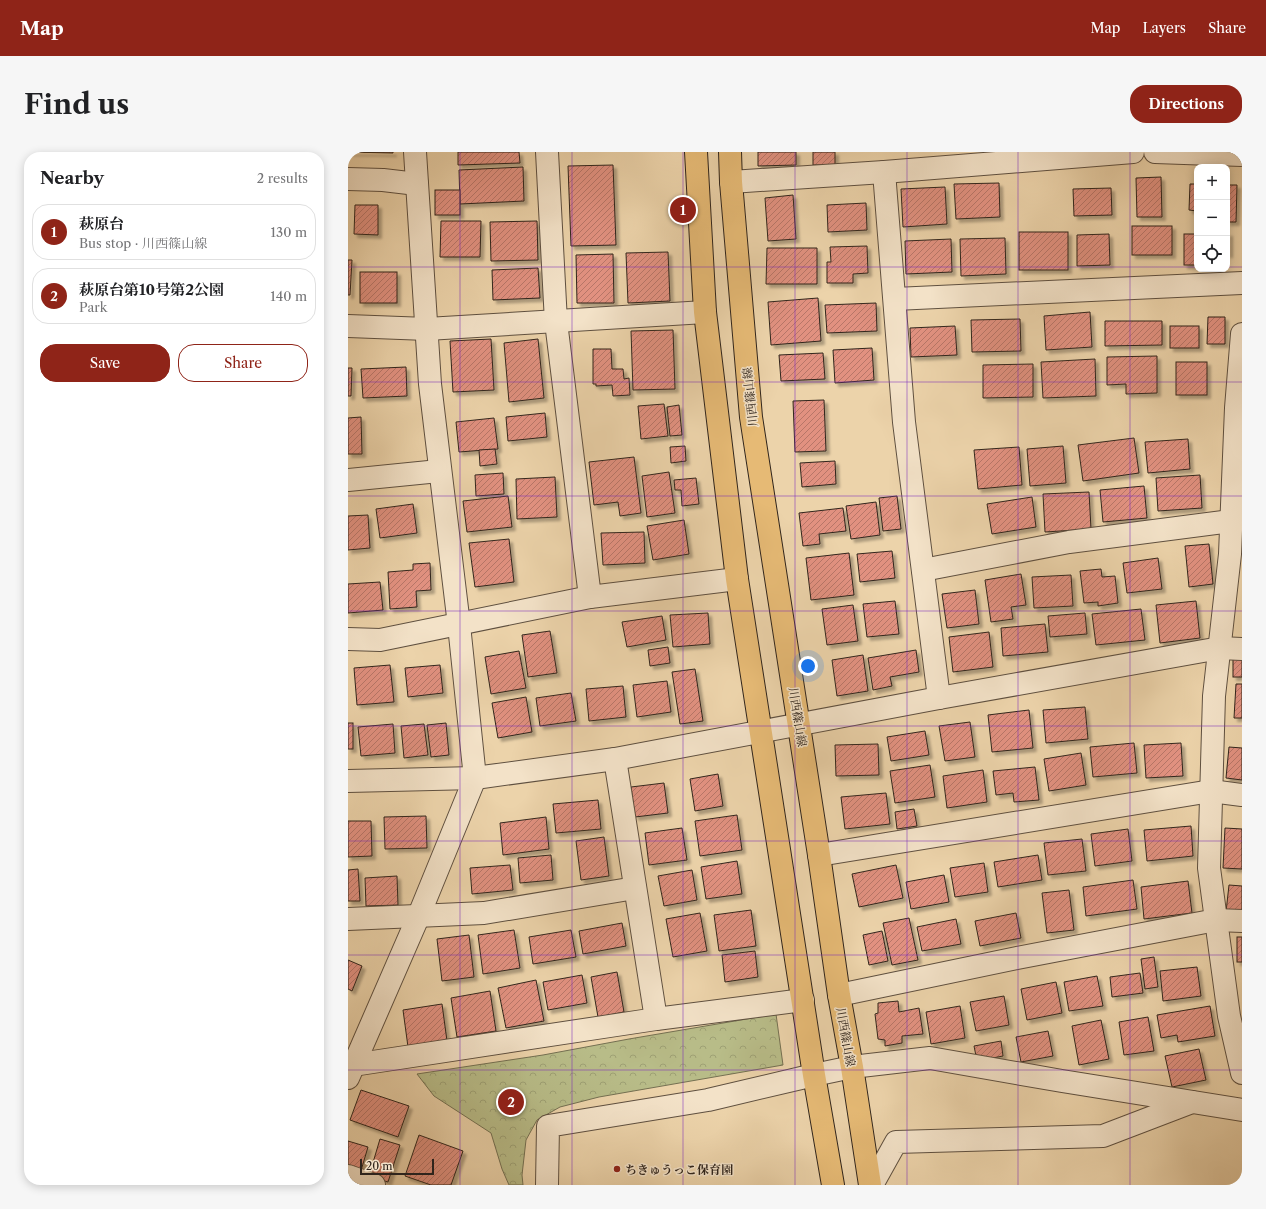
<!DOCTYPE html>
<html lang="en">
<head>
<meta charset="utf-8">
<style>
	:root { --surface:#fff; --page:#f6f6f6; --text:#202124; --muted:#757577; --line:#e0e0e0; --accent:#8f2418 }
	body { margin:0; font-family:"Libre Caslon Text","Noto Serif JP",serif; background:var(--page); color:var(--text) }
	.controls { position:absolute; right:12px; top:12px; display:grid; overflow:hidden; border-radius:8px; box-shadow:0 2px 10px #0003 }
	.controls button { width:36px; height:36px; display:grid; place-items:center; padding:0; border:0; border-bottom:1px solid var(--line); background:var(--surface); color:var(--text); font:20px sans-serif }
	.scale { position:absolute; left:12px; bottom:10px; width:74px; box-sizing:border-box; padding-left:4px; border:2px solid #30251c; border-top:0; font-size:11px; line-height:14px; white-space:nowrap; color:#30251c; -webkit-text-stroke:3px #f3e2c8; paint-order:stroke }
	.you { position:absolute; left:460px; top:514px; width:14px; height:14px; margin:-10px; border:3px solid #fff; border-radius:50%; background:#1a73e8; box-shadow:0 0 0 6px #1a73e833 }
	.badge { display:grid; place-items:center; width:26px; height:26px; border-radius:50%; background:var(--accent); color:#fff; font-size:13px; font-weight:700 }
	.pin { position:absolute; translate:-50% -50%; border:2px solid #fff; box-shadow:0 1px 4px #0006 }
	.list { margin:0; padding:0; list-style:none }
	h2 { display:flex; justify-content:space-between; align-items:center; height:52px; margin:0; padding:0 16px; font-size:17px }
	h2 small { font-size:13px; font-weight:400; color:var(--muted) }
	.list li { display:grid; grid-template-columns:26px 1fr auto; gap:12px; align-items:center; box-sizing:border-box; height:56px; margin:0 8px 8px; padding:0 8px; border:1px solid var(--line); border-radius:16px }
	.list b { display:block; font-size:15px; white-space:nowrap }
	.list p { margin:0; font-size:13px; white-space:nowrap; color:var(--muted) }
	.list em { font-size:13px; font-style:normal; color:var(--muted) }
	.actions { display:flex; gap:8px; padding:12px 16px }
	.actions a { flex:1; padding:9px 0; border:1px solid var(--accent); border-radius:16px; text-align:center; font-size:14px; color:var(--accent) }
	.actions .main { background:var(--accent); color:#fff }
	.icon { flex:none; width:22px; height:22px; fill:none; stroke:currentColor; stroke-width:2; stroke-linecap:round; stroke-linejoin:round }
	.map { position:relative; flex:none; width:894px; height:1033px; overflow:hidden; border-radius:16px }
	header { display:flex; align-items:center; gap:24px; box-sizing:border-box; height:56px; padding:0 20px; background:var(--accent); color:#fff }
	header strong { font-size:19px }
	nav { display:flex; gap:22px; margin-inline-start:auto; font-size:14px }
	.intro { display:flex; align-items:center; justify-content:space-between; box-sizing:border-box; height:96px; padding:0 24px }
	h1 { margin:0; font-size:28px }
	.button { padding:10px 18px; border-radius:16px; background:var(--accent); color:#fff; font-size:14px; font-weight:700 }
	main { display:flex; gap:24px; padding:0 24px }
	aside { flex:1; background:var(--surface); border-radius:16px; box-shadow:0 2px 10px #0003 }
	.map>svg:first-child { display:block }
	.park { fill:url(#park-crowns); stroke:#747052 }
	.building { fill:url(#building-hatch); stroke:#30251c; filter:url(#shadow) }
	.lines { fill:none; stroke-linecap:round; stroke-linejoin:round }
	.minor-casing { stroke:#5f5040; stroke-width:24 }
	.primary-casing { stroke:#30251c; stroke-width:24 }
	.minor { stroke:#f3e2c8; stroke-width:22 }
	.primary { stroke:#e6ba75; stroke-width:22 }
	.grid { fill:none; stroke:#7b2cbf; stroke-width:1; stroke-opacity:0.55 }
	.poi-dot { fill:#8f2418; stroke:#f3e2c8; stroke-width:1.5 }
	.labels { text-anchor:middle; dominant-baseline:central; stroke-width:3; stroke-linejoin:round; paint-order:stroke }
	.street-label { font-size:12px; fill:#30251c; stroke:#f3e2c8 }
	.poi-label { font-size:12px; font-weight:bold; fill:#30251c; stroke:#f3e2c8; text-anchor:start }
</style>
</head>
<body>
<header>
<strong>Map</strong>
<nav><a>Map</a><a>Layers</a><a>Share</a></nav>
</header>
<div class="intro"><h1>Find us</h1><a class="button">Directions</a></div>
<main>
<aside>
<h2>Nearby<small>2 results</small></h2>
<ul class="list">
<li><span class="badge">1</span><div><b>萩原台</b><p>Bus stop · 川西篠山線</p></div><em>130 m</em></li>
<li><span class="badge">2</span><div><b>萩原台第10号第2公園</b><p>Park</p></div><em>140 m</em></li>
</ul>
<div class="actions"><a class="main">Save</a><a>Share</a></div>
</aside>
<div class="map">
<svg width="894" height="1033" viewBox="0 0 894 1033">
	<defs>
		<pattern id="park-crowns" width="20" height="18" patternUnits="userSpaceOnUse"><rect width="20" height="18" fill="#b8bc88"/><path d="M2 6a3 3 0 1 1 6 0M12 15a3 3 0 1 1 6 0" fill="none" stroke="#9ea175"/></pattern>
		<pattern id="building-hatch" width="6" height="6" patternUnits="userSpaceOnUse"><rect width="6" height="6" fill="#e19180"/><path d="M-1 1l2-2M0 6l6-6M5 7l2-2" fill="none" stroke="#b77668"/></pattern>
		<filter id="shadow"><feDropShadow dx="3.5" dy="3.5" stdDeviation="1" flood-color="#0004"/></filter>
	</defs>
	<rect width="100%" height="100%" fill="#ecd3aa"/>
	<filter id="stains"><feTurbulence type="fractalNoise" baseFrequency=".005" numOctaves="4"/><feColorMatrix values="0 0 0 0 .2 0 0 0 0 .09 0 0 0 0 .02 0 0 0 .5 -.17"/></filter>
	<radialGradient id="worn" r=".72"><stop offset=".6" stop-color="#630" stop-opacity="0"/><stop offset="1" stop-color="#630" stop-opacity=".3"/></radialGradient>
	<path class="park" d="M428 862 435 913 251 945 212 955 189 968 178 988 174 1023 175 1033H161L154 1017 143 981 86 944 69 922 195 903 281 887Z"/>
	<g class="building">
		<path d="M0 0H45V1Z"/>
		<path d="M110 0H171L172 11 110 13Z"/>
		<path d="M410 0H448V13L410 14Z"/>
		<rect x="465" y="0" width="22" height="13"/>
		<path d="M265 13 268 93 223 94 220 14Z"/>
		<path d="M175 15 176 49 112 52 111 18Z"/>
		<path d="M813 25 814 65H789L788 26Z"/>
		<path d="M651 31 652 65 608 67 606 32Z"/>
		<path d="M842 32H849V59L841 58Z"/>
		<path d="M879 33H889L888 70H879Z"/>
		<path d="M597 35 599 72 555 75 553 37Z"/>
		<path d="M763 36 764 63 726 64 725 37Z"/>
		<rect x="87" y="38" width="25" height="25"/>
		<path d="M445 43 448 87 420 89 417 46Z"/>
		<path d="M518 51 519 78 480 80 479 53Z"/>
		<path d="M7 53H30V83L6 82Z"/>
		<path d="M93 69H133L132 105H92Z"/>
		<path d="M189 69 190 108 143 109 142 70Z"/>
		<rect x="784" y="74" width="40" height="29"/>
		<rect x="671" y="80" width="49" height="38"/>
		<rect x="879" y="81" width="2" height="21"/>
		<path d="M761 82 762 113 729 114V83Z"/>
		<rect x="836" y="82" width="13" height="31"/>
		<path d="M657 86 658 122 613 124 612 87Z"/>
		<path d="M603 87 604 120 558 122 557 89Z"/>
		<path d="M519 94 520 121 505 122V131H479V110H483L482 95Z"/>
		<path d="M419 96H469V132H418Z"/>
		<path d="M320 100 322 149 280 151 278 101Z"/>
		<path d="M265 102 266 151H229L228 103Z"/>
		<path d="M0 108H4L2 143H0Z"/>
		<path d="M190 116 192 146 145 148 144 118Z"/>
		<rect x="12" y="120" width="37" height="31"/>
		<path d="M470 146 473 189 423 193 420 150Z"/>
		<path d="M528 151 529 179 479 181 477 153Z"/>
		<path d="M742 160 744 195 698 198 696 164Z"/>
		<path d="M860 165H877V192H859Z"/>
		<path d="M672 167 673 199 624 200 623 168Z"/>
		<path d="M757 169H814V193L757 194Z"/>
		<path d="M607 174 609 203 563 205 562 176Z"/>
		<rect x="822" y="174" width="29" height="22"/>
		<path d="M325 178 327 237 285 238 283 179Z"/>
		<path d="M143 187 146 238 105 240 102 189Z"/>
		<path d="M190 187 196 246 161 250 156 191Z"/>
		<path d="M524 196 526 228 487 231 485 198Z"/>
		<path d="M245 197H263L264 217H275L276 227 281 226 282 243 265 244 264 233 248 234V232H245Z"/>
		<path d="M475 201 477 227 433 229 431 203Z"/>
		<path d="M809 204V241L778 242V232L759 233V205Z"/>
		<path d="M747 207 748 244 695 246 693 210Z"/>
		<rect x="828" y="210" width="31" height="33"/>
		<path d="M685 212V245L635 246V213Z"/>
		<path d="M58 215 59 244 15 246 13 217Z"/>
		<path d="M0 216H4L3 244H0Z"/>
		<path d="M476 248 478 299 447 300 445 249Z"/>
		<path d="M316 252 320 284 293 287 290 254Z"/>
		<path d="M331 253 334 283 322 284 319 255Z"/>
		<path d="M197 261 199 285 160 289 158 265Z"/>
		<path d="M13 265 14 302H0V266Z"/>
		<path d="M146 266 150 297 111 300 108 270Z"/>
		<path d="M786 286 791 321 735 329 730 293Z"/>
		<path d="M840 287 842 317 800 321 797 290Z"/>
		<path d="M337 294 338 309 323 311 322 295Z"/>
		<path d="M715 294 718 331 682 334 679 297Z"/>
		<path d="M671 295 674 333 630 337 626 298Z"/>
		<path d="M147 297 149 312 132 314 131 298Z"/>
		<path d="M286 305 293 361 272 364 270 350 246 353 241 310Z"/>
		<path d="M487 309 488 332 454 335 452 311Z"/>
		<path d="M321 320 327 361 299 365 294 324Z"/>
		<path d="M155 321 156 342 128 344 127 323Z"/>
		<path d="M852 323 854 356 810 359 808 326Z"/>
		<path d="M207 325 209 365 169 367 168 327Z"/>
		<path d="M348 326 351 352 334 354 333 338H327L326 328Z"/>
		<path d="M796 334 799 366 755 370 752 338Z"/>
		<path d="M741 340 743 377 697 380 695 342Z"/>
		<path d="M160 344 164 375 119 380 115 349Z"/>
		<path d="M549 344 553 377 535 379 531 346Z"/>
		<path d="M684 345 688 375 644 382 639 352Z"/>
		<path d="M528 350 532 383 503 387 498 354Z"/>
		<path d="M65 352 69 381 32 386 28 357Z"/>
		<path d="M495 356 498 379 471 382 472 392 455 394 451 361Z"/>
		<path d="M20 363 22 396 0 398V364Z"/>
		<path d="M336 368 341 402 305 408 299 374Z"/>
		<path d="M296 380 297 411 255 413 253 381Z"/>
		<path d="M161 387 166 430 127 435 121 391Z"/>
		<path d="M861 392 865 432 841 435 837 394Z"/>
		<path d="M544 399 547 426 512 430 509 402Z"/>
		<path d="M501 401 506 443 463 448 458 406Z"/>
		<path d="M810 406 814 437 779 441 775 411Z"/>
		<path d="M82 411 83 438 68 439 69 455 42 457 40 420 65 418V412Z"/>
		<path d="M753 417 754 425 767 424 770 451 750 454V450L736 451 732 419Z"/>
		<path d="M673 422 678 453 663 455 665 467 643 470 637 428Z"/>
		<path d="M723 423 725 454 686 456 684 425Z"/>
		<path d="M32 430 35 458 0 461V432Z"/>
		<path d="M627 438 631 472 599 476 594 442Z"/>
		<path d="M547 449 551 482 519 485 515 452Z"/>
		<path d="M848 449 852 486 812 491 808 453Z"/>
		<path d="M505 453 510 489 479 493 474 457Z"/>
		<path d="M793 457 797 488 748 493 744 462Z"/>
		<path d="M360 461 362 492 325 495 322 463Z"/>
		<path d="M737 461 739 482 702 485 700 464Z"/>
		<path d="M314 464 318 488 279 495 274 470Z"/>
		<path d="M697 472 700 500 655 504 653 476Z"/>
		<path d="M202 479 209 521 180 525 174 483Z"/>
		<path d="M641 480 645 515 605 520 601 485Z"/>
		<path d="M320 495 322 511 302 514 300 498Z"/>
		<path d="M568 498 571 520 542 525 544 534 525 538 520 506Z"/>
		<path d="M171 499 178 536 143 542 137 505Z"/>
		<path d="M515 503 520 539 489 544 484 508Z"/>
		<rect x="885" y="506" width="9" height="19"/>
		<path d="M42 513 46 550 9 553 6 516Z"/>
		<path d="M92 513 95 541 60 545 57 516Z"/>
		<path d="M347 517 355 569 332 572 324 520Z"/>
		<path d="M319 529 323 560 289 565 285 533Z"/>
		<path d="M888 532H894V566H886Z"/>
		<path d="M275 534 278 565 241 569 238 537Z"/>
		<path d="M223 541 228 569 192 574 188 546Z"/>
		<path d="M178 545 184 580 150 586 144 551Z"/>
		<path d="M737 555 740 587 698 591 695 558Z"/>
		<path d="M681 558 685 596 644 600 640 563Z"/>
		<path d="M622 570 627 605 597 609 591 574Z"/>
		<rect x="0" y="571" width="5" height="26"/>
		<path d="M98 571 101 603 83 605 79 573Z"/>
		<path d="M45 572 47 601 13 604 10 575Z"/>
		<path d="M76 572 80 603 56 606 53 574Z"/>
		<path d="M577 579 581 603 543 609 539 585Z"/>
		<path d="M786 591 789 621 745 625 742 595Z"/>
		<path d="M833 591 835 624 798 626 796 593Z"/>
		<path d="M530 592 531 623 488 624 487 593Z"/>
		<path d="M881 595 894 596V628L878 626Z"/>
		<path d="M733 601 738 633 701 639 696 607Z"/>
		<path d="M582 613 587 645 547 651 542 619Z"/>
		<path d="M687 615 691 648 666 650 665 641 648 643 645 619Z"/>
		<path d="M635 618 639 650 599 656 595 624Z"/>
		<path d="M370 622 375 654 347 659 342 627Z"/>
		<path d="M316 631 320 661 287 665 283 635Z"/>
		<path d="M538 641 542 672 497 677 493 645Z"/>
		<path d="M250 648 253 677 208 681 205 652Z"/>
		<path d="M566 657 569 674 549 677 547 660Z"/>
		<path d="M389 663 394 698 352 704 347 669Z"/>
		<path d="M78 664 79 696 37 697 36 665Z"/>
		<path d="M198 665 201 697 155 703 152 671Z"/>
		<path d="M0 669H23L24 704 0 705Z"/>
		<path d="M843 674 845 704 799 709 796 678Z"/>
		<path d="M334 676 339 708 301 713 297 681Z"/>
		<path d="M877 676 894 677V717L875 716Z"/>
		<path d="M780 677 784 709 747 714 743 682Z"/>
		<path d="M256 685 261 724 233 728 228 689Z"/>
		<path d="M734 687 738 719 700 723 696 691Z"/>
		<path d="M203 703 205 728 172 731 170 706Z"/>
		<path d="M690 703 694 728 650 735 646 710Z"/>
		<path d="M389 709 394 742 358 747 353 715Z"/>
		<path d="M636 711 640 740 607 745 602 716Z"/>
		<path d="M162 713 165 738 124 742 122 716Z"/>
		<path d="M548 713 555 746 511 755 504 722Z"/>
		<path d="M10 717 12 749H0V718Z"/>
		<path d="M344 718 349 748 316 754 310 724Z"/>
		<path d="M596 723 601 750 563 757 558 730Z"/>
		<path d="M49 724 50 753 18 754 17 726Z"/>
		<path d="M785 728 789 757 738 764 735 735Z"/>
		<path d="M840 729 844 761 796 767 793 735Z"/>
		<path d="M881 733 894 734V762L878 760Z"/>
		<path d="M721 738 726 778 699 781 694 741Z"/>
		<path d="M403 758 408 794 371 799 366 763Z"/>
		<path d="M352 761 359 799 325 805 318 767Z"/>
		<path d="M668 761 673 786 632 794 627 769Z"/>
		<path d="M561 766 570 808 544 813 535 771Z"/>
		<path d="M608 767 613 792 574 799 569 775Z"/>
		<path d="M274 771 278 794 235 802 231 779Z"/>
		<path d="M166 778 172 816 135 822 130 783Z"/>
		<path d="M223 778 228 805 185 812 181 785Z"/>
		<path d="M534 779 540 809 521 813 515 783Z"/>
		<path d="M121 783 126 825 94 829 89 787Z"/>
		<rect x="889" y="785" width="5" height="25"/>
		<path d="M407 799 410 825 377 830 374 803Z"/>
		<path d="M806 805 810 835 797 837 793 807Z"/>
		<path d="M0 808 14 814 4 839 0 837Z"/>
		<path d="M849 815 853 844 815 849 812 819Z"/>
		<path d="M269 820 276 860 250 865 243 825Z"/>
		<path d="M792 821 795 841 764 845 762 825Z"/>
		<path d="M234 823 239 851 200 858 195 830Z"/>
		<path d="M749 824 755 854 721 859 716 830Z"/>
		<path d="M188 828 196 869 158 876 150 836Z"/>
		<path d="M708 830 714 861 679 868 673 837Z"/>
		<path d="M142 839 148 879 109 885 103 846Z"/>
		<path d="M656 844 661 873 628 879 622 850Z"/>
		<path d="M550 849 551 860 571 856 575 882 554 884V891L537 894V888L530 887 527 862 530 861V851Z"/>
		<path d="M94 852 99 889 60 895 55 858Z"/>
		<path d="M612 854 617 886 583 892 578 860Z"/>
		<path d="M862 854 867 884 830 890 829 883 813 886 809 863Z"/>
		<path d="M800 865 806 899 776 903 771 870Z"/>
		<path d="M753 868 761 907 731 913 724 874Z"/>
		<path d="M700 879 705 904 673 910 668 885Z"/>
		<path d="M653 889 655 904 629 909 626 894Z"/>
		<path d="M851 897 858 928 824 935 817 904Z"/>
		<path d="M13 938 61 954 50 985 2 968Z"/>
		<path d="M71 983 115 999 103 1033H83L57 1024Z"/>
		<path d="M32 987 52 993 40 1030 21 1024Z"/>
		<path d="M0 989 20 995 12 1022 0 1018Z"/>
	</g>
	<g class="lines">
		<defs>
			<g id="minor">
				<path d="M199 0 208 170 242 445 389 427"/>
				<path d="M807 0 894 3"/>
				<path d="M536 20 556 270 591 546"/>
				<path d="M0 27 35 28 69 32"/>
				<path d="M383 30 536 20 785 0"/>
				<path d="M547 147 894 131"/>
				<path d="M0 174 79 177 357 160"/>
				<path d="M894 182 888 256 882 402 866 544 861 716 881 864 894 921"/>
				<path d="M0 328 91 319"/>
				<path d="M575 418 721 390 883 369"/>
				<path d="M0 487 32 488 242 445"/>
				<path d="M267 607 308 867"/>
				<path d="M0 629 127 626 267 607 591 546 872 496 894 497"/>
				<path d="M471 703 863 639 894 643"/>
				<path d="M0 767 136 761 287 736"/>
				<path d="M491 843 669 806 868 768 894 769"/>
				<path d="M5 913 308 867 455 848"/>
				<path d="M0 926 71 763 127 626 111 473 82 232 67 0"/>
				<path d="M0 1024 26 1033"/>
				<path d="M199 1033 200 974 360 948 466 923 504 915 582 906 714 929 894 958"/>
				<path d="M524 1033 548 990 755 984 844 950"/>
			</g>
			<g id="primary">
				<path d="M348 0 357 160 389 427 466 923 485 1033"/>
				<path d="M382 0 383 30 403 265 471 703 491 843 504 915 522 1033"/>
			</g>
		</defs>
		<use href="#minor" class="minor-casing"/>
		<use href="#primary" class="primary-casing"/>
		<use href="#minor" class="minor"/>
		<use href="#primary" class="primary"/>
	</g>
	<path class="grid" d="M112 0V1033M224 0V1033M335 0V1033M447 0V1033M559 0V1033M670 0V1033M782 0V1033M0 115H849M879 115H894M0 230H894M0 344H894M0 459H894M0 574H894M0 689H894M0 803H894M0 918H894"/>
	<circle class="poi-dot" cx="269" cy="1017" r="4"/>
	<g class="labels">
		<g class="street-label">
			<text transform="translate(402 245) rotate(-96)">川西篠山線</text>
			<text transform="translate(450 565) rotate(81)">川西篠山線</text>
			<text transform="translate(498 885) rotate(80)">川西篠山線</text>
		</g>
		<g class="poi-label">
			<text x="277" y="1017">ちきゅうっこ保育園</text>
		</g>
	</g>
	<rect width="100%" height="100%" filter="url(#stains)"/>
	<rect width="100%" height="100%" fill="url(#worn)"/>
</svg>
<div class="controls">
<button>+</button>
<button>−</button>
<button><svg class="icon" aria-label="locate" viewBox="0 0 24 24"><circle cx="12" cy="12" r="6"/><path d="M12 2v4M12 18v4M2 12h4M18 12h4"/></svg></button>
</div>
<div class="scale">20 m</div>
<div class="you"></div>
<div class="pin badge" style="left:335px;top:58px">1</div>
<div class="pin badge" style="left:163px;top:950px">2</div>
</div>
</main>
</body>
</html>
